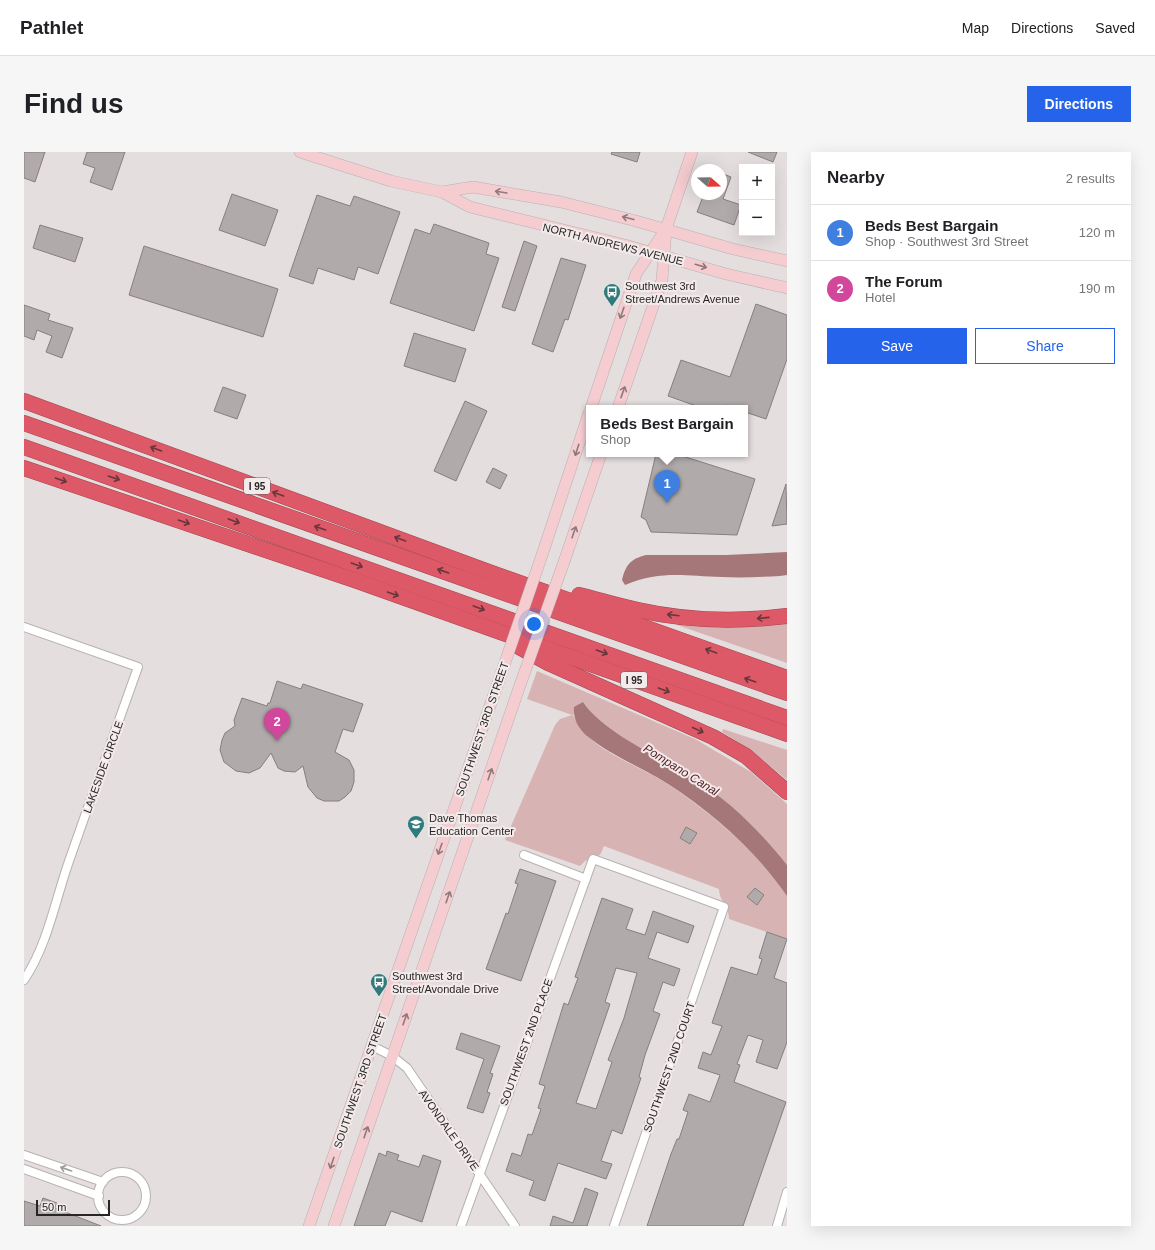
<!DOCTYPE html>
<html lang="en">
<head>
<meta charset="utf-8">
<style>
	:root { --surface:#fff; --page:#f6f6f6; --text:#202124; --muted:#757577; --line:#e0e0e0; --accent:#2563eb }
	body { margin:0; font-family:Arial,sans-serif; background:var(--page); color:var(--text) }
	.controls { position:absolute; right:12px; top:12px; display:grid; overflow:hidden; border-radius:0px; box-shadow:0 4px 16px #0002 }
	.controls button { width:36px; height:36px; display:grid; place-items:center; padding:0; border:0; border-bottom:1px solid var(--line); background:var(--surface); color:var(--text); font:20px sans-serif }
	.compass { position:absolute; left:667px; top:12px; width:36px; height:36px; border-radius:50%; background:var(--surface); box-shadow:0 4px 16px #0002; rotate:110deg }
	.scale { position:absolute; left:12px; bottom:10px; width:74px; box-sizing:border-box; padding-left:4px; border:2px solid #282525; border-top:0; font-size:11px; line-height:14px; white-space:nowrap; color:#282525; -webkit-text-stroke:3px #f3ebeb; paint-order:stroke }
	.you { position:absolute; left:510px; top:472px; width:14px; height:14px; margin:-10px; border:3px solid #fff; border-radius:50%; background:#1a73e8; box-shadow:0 0 0 6px #1a73e833 }
	.badge { display:grid; place-items:center; width:26px; height:26px; border-radius:50%; background:var(--accent); color:#fff; font-size:13px; font-weight:700 }
	.pin { position:absolute; translate:-50% -33px; filter:drop-shadow(0 1px 2px #0008) }
	.pin::after { content:''; position:absolute; top:21px; width:14px; height:12px; background:inherit; clip-path:polygon(0 0,100% 0,50% 100%) }
	.popup { position:absolute; left:562px; top:253px; width:162px; height:52px; box-sizing:border-box; display:grid; place-content:center; border-radius:0px; background:var(--surface); filter:drop-shadow(0 1px 3px #0005); font-size:13px; white-space:nowrap; color:var(--muted) }
	.popup b { font-size:15px; color:var(--text) }
	.popup::after { content:''; position:absolute; left:50%; top:100%; margin-left:-8px; border:8px solid transparent; border-top-color:var(--surface) }
	.list { margin:0; padding:0; list-style:none }
	h2 { display:flex; justify-content:space-between; align-items:center; height:52px; margin:0; padding:0 16px; font-size:17px }
	h2 small { font-size:13px; font-weight:400; color:var(--muted) }
	.list li { display:grid; grid-template-columns:26px 1fr auto; gap:12px; align-items:center; box-sizing:border-box; height:56px; padding:0 16px; border-top:1px solid var(--line) }
	.list b { display:block; font-size:15px; white-space:nowrap }
	.list p { margin:0; font-size:13px; white-space:nowrap; color:var(--muted) }
	.list em { font-size:13px; font-style:normal; color:var(--muted) }
	.actions { display:flex; gap:8px; padding:12px 16px }
	.actions a { flex:1; padding:9px 0; border:1px solid var(--accent); border-radius:0px; text-align:center; font-size:14px; color:var(--accent) }
	.actions .main { background:var(--accent); color:#fff }
	.map { position:relative; flex:none; width:763px; height:1074px; overflow:hidden; border-radius:0px }
	header { display:flex; align-items:center; gap:24px; box-sizing:border-box; height:56px; padding:0 20px; background:var(--surface); border-bottom:1px solid var(--line) }
	header strong { font-size:19px }
	nav { display:flex; gap:22px; margin-inline-start:auto; font-size:14px }
	.intro { display:flex; align-items:center; justify-content:space-between; box-sizing:border-box; height:96px; padding:0 24px }
	h1 { margin:0; font-size:28px }
	.button { padding:10px 18px; border-radius:0px; background:var(--accent); color:#fff; font-size:14px; font-weight:700 }
	main { display:flex; gap:24px; padding:0 24px }
	aside { flex:1; background:var(--surface); border-radius:0px; box-shadow:0 4px 16px #0002 }
	.map>svg:first-child { display:block }
	.green { fill:#d8b3b4 }
	.water { fill:#a57778 }
	.building { fill:#b1aaaa; stroke:#867f7f; fill-rule:evenodd }
	.lines { fill:none; stroke-linecap:round; stroke-linejoin:round }
	.street-casing { stroke:#b8b1b1; stroke-width:10 }
	.secondary-casing { stroke:#b8b1b1; stroke-width:12 }
	.highway-casing { stroke:#9e4750; stroke-width:16 }
	.street { stroke:#fff; stroke-width:8 }
	.secondary { stroke:#f5cdd1; stroke-width:11 }
	.highway { stroke:#dd5967; stroke-width:15 }
	.secondary-bridge-casing { stroke:#b8b1b1; stroke-width:12; stroke-linecap:butt }
	.secondary-bridge { stroke:#f5cdd1; stroke-width:11 }
	.oneway { stroke:#8e797b }
	.oneway2 { stroke:#67373c }
	.oneway3 { stroke:#9e9d9d }
	.labels { text-anchor:middle; dominant-baseline:central; stroke-width:4; stroke-linejoin:round; paint-order:stroke }
	.shield { fill:#f3ebeb; stroke:#656060; stroke-width:1 }
	.shield-label { font-size:10px; font-weight:bold; fill:#282525 }
	.street-label { font-size:11px; fill:#282525; stroke:#f3ebeb }
	.poi-label { font-size:11px; fill:#282525; stroke:#f3ebeb; text-anchor:start }
	.water-label { font-size:12px; font-style:italic; fill:#561b22; stroke:#f3ebeb }
</style>
</head>
<body>
<header>
<strong>Pathlet</strong>
<nav><a>Map</a><a>Directions</a><a>Saved</a></nav>
</header>
<div class="intro"><h1>Find us</h1><a class="button">Directions</a></div>
<main>
<div class="map">
<svg width="763" height="1074" viewBox="0 0 763 1074">
	<rect width="100%" height="100%" fill="#e5dede"/>
	<g class="green">
		<path d="M654 471H763V511L653 473Z"/>
		<path d="M513 519 671 587 727 620 763 652V713C737 680 705 648 669 626 637 605 581 582 559 550L549 563C564 599 614 612 645 633 679 656 712 682 739 713 746 721 760 735 763 744 763 753 763 777 763 787L705 767C705 754 695 749 695 737L580 694 576 703 561 709 556 714 481 688 531 573 536 567 548 563 503 547Z"/>
		<path d="M699 577 763 598V628L724 596 698 580Z"/>
	</g>
	<g class="water">
		<path d="M763 400V423L756 424C737 425 717 426 698 425 660 424 637 418 601 433L598 428C602 412 607 407 622 403H702Z"/>
		<path d="M559 550C581 582 637 605 669 626 705 648 737 680 763 713V744C732 699 690 662 644 632 617 615 588 604 563 584 554 576 549 567 550 555Z"/>
	</g>
	<g class="building">
		<path d="M0 0H21L11 30 0 26Z"/>
		<path d="M63 0H101L88 38 66 30 71 16 59 12Z"/>
		<path d="M588 0H616L613 10 587 2Z"/>
		<path d="M724 0H753L749 10Z"/>
		<path d="M697 21 707 25 699 47 717 53 710 73 673 60 680 42H697Z"/>
		<path d="M208 42 254 58 241 94 195 78Z"/>
		<path d="M293 43 326 54 330 44 376 60 354 122 334 115 330 128 294 116 289 132 265 124Z"/>
		<path d="M410 72 465 91 462 102 475 106 450 179 366 151 391 77 406 82Z"/>
		<path d="M16 73 59 86 51 110 9 96Z"/>
		<path d="M500 89 513 94 491 159 478 155Z"/>
		<path d="M120 94 254 137 239 185 105 143Z"/>
		<path d="M537 106 562 113 544 168 541 167 529 200 508 192Z"/>
		<path d="M732 152 763 163V207L742 267 721 260V256H711L702 253 701 256H678L644 244 657 208 706 225Z"/>
		<path d="M0 153 26 162 24 168 49 176 38 206 22 200 28 184 13 178 10 188 0 184Z"/>
		<path d="M390 181 442 197 431 230 380 214Z"/>
		<path d="M199 235 222 243 213 267 190 259Z"/>
		<path d="M441 249 463 259 432 329 410 319Z"/>
		<path d="M632 302H652L731 327 713 383 627 380 622 368 617 365Z"/>
		<path d="M469 316 483 323 476 337 462 330Z"/>
		<path d="M762 332 763 372 748 374Z"/>
		<path d="M253 529 277 537 279 532 339 552 329 580 319 577 311 600 325 608 330 618V630L327 639 321 645 315 649H300L293 646 284 635 279 614 271 620 260 619 254 616 247 601 236 616 225 621 212 619 200 610 196 598 198 588 201 581 211 574 210 568 218 546 243 554 244 551H246Z"/>
		<path d="M662 675 673 681 666 692 656 686Z"/>
		<path d="M496 717 532 729 497 829 462 817 482 761 484 762 494 732 491 731Z"/>
		<path d="M731 736 740 743 733 753 723 745Z"/>
		<path d="M578 746 609 757 602 777 621 783 629 759 670 774 664 791 633 780 624 806 656 817 650 834 639 830 629 859 636 862 621 903 615 925 617 926 598 982 588 978 577 1009 588 1012 582 1027 534 1011 521 1049 505 1043 510 1029 482 1019 488 1001 497 1004 504 982 508 983 517 957 514 956 521 934 515 932 540 851 544 853 554 826 551 825ZM592 816 613 821 600 866 584 908 588 910 572 957 552 951 586 852 581 850Z"/>
		<path d="M743 780 763 787 750 826 763 831V890L753 917 732 910 739 888 724 883 713 912 716 913 710 930 762 950 719 1074H623L647 1002 653 987H655L664 960 659 958 665 942 686 950 696 923 674 916 679 900 687 903 698 874 688 871 707 815 733 823 738 807 735 806Z"/>
		<path d="M437 881 476 894 466 921 469 922 463 940 466 941 459 961 443 956 460 907 432 897Z"/>
		<path d="M363 999 375 1003 373 1008 395 1015 399 1003 417 1009 398 1070 367 1059 361 1074H330L355 1001 362 1004Z"/>
		<path d="M561 1036 574 1041 563 1074H526L529 1064 549 1071Z"/>
		<path d="M19 1046 33 1051 31 1056 77 1074H0V1049L16 1054Z"/>
	</g>
	<g class="lines">
		<defs>
			<g id="street">
				<path d="M0 475 114 515C91 580 67 646 44 712 31 750 23 794 0 828"/>
				<path d="M500 703 562 727"/>
				<path d="M348 894 368 904 383 916 491 1074"/>
				<path d="M0 1003 79 1030"/>
				<path d="M0 1017 75 1044"/>
				<circle cx="98" cy="1044" r="24"/>
				<path d="M437 1074 569 707 700 755 590 1074"/>
				<path d="M753 1074 763 1040"/>
			</g>
			<g id="secondary">
				<path d="M276 0 367 29 418 40 446 55 601 93 702 122 763 136"/>
				<path d="M418 40 449 35 537 50 612 69 709 97 763 109"/>
				<path d="M567 256 612 122 642 77 668 0"/>
				<path d="M594 256 638 128 642 78"/>
				<path d="M519 400 565 261"/>
				<path d="M541 407 577 302"/>
				<path d="M285 1074 475 528"/>
				<path d="M310 1074 495 536"/>
			</g>
			<g id="highway">
				<path d="M0 249 465 420 763 526"/>
				<path d="M0 271 763 541"/>
				<path d="M0 295 763 566"/>
				<path d="M0 316 333 429 763 582"/>
				<path d="M555 443C575 448 595 454 614 458 663 469 714 470 763 464"/>
				<path d="M495 495 524 511 689 585 722 604 763 640"/>
			</g>
		</defs>
		<use href="#street" class="street-casing"/>
		<use href="#secondary" class="secondary-casing"/>
		<use href="#highway" class="highway-casing"/>
		<use href="#street" class="street"/>
		<use href="#secondary" class="secondary"/>
		<use href="#highway" class="highway"/>
		<defs>
			<g id="secondary-bridge">
				<path d="M475 528 519 400"/>
				<path d="M495 536 541 407"/>
			</g>
		</defs>
		<use href="#secondary-bridge" class="secondary-bridge-casing"/>
		<use href="#secondary-bridge" class="secondary-bridge"/>
	</g>
	<defs><path id="oneway-shaft" d="M-6 0H5M1.5-3L5.5 0L1.5 3" fill="none" stroke-width="1.6" stroke-linecap="round" stroke-linejoin="round"/></defs>
	<g class="oneway">
		<use href="#oneway-shaft" transform="translate(477 40) rotate(-171)"/>
		<use href="#oneway-shaft" transform="translate(604 66) rotate(-166)"/>
		<use href="#oneway-shaft" transform="translate(677 114) rotate(16)"/>
		<use href="#oneway-shaft" transform="translate(598 161) rotate(109)"/>
		<use href="#oneway-shaft" transform="translate(599 240) rotate(-70)"/>
		<use href="#oneway-shaft" transform="translate(553 298) rotate(108)"/>
		<use href="#oneway-shaft" transform="translate(550 380) rotate(-71)"/>
		<use href="#oneway-shaft" transform="translate(466 622) rotate(-71)"/>
		<use href="#oneway-shaft" transform="translate(416 697) rotate(109)"/>
		<use href="#oneway-shaft" transform="translate(424 745) rotate(-71)"/>
		<use href="#oneway-shaft" transform="translate(381 867) rotate(-71)"/>
		<use href="#oneway-shaft" transform="translate(342 980) rotate(-71)"/>
		<use href="#oneway-shaft" transform="translate(308 1011) rotate(109)"/>
	</g>
	<g class="oneway2">
		<use href="#oneway-shaft" transform="translate(132 297) rotate(-160)"/>
		<use href="#oneway-shaft" transform="translate(90 326) rotate(19)"/>
		<use href="#oneway-shaft" transform="translate(37 328) rotate(19)"/>
		<use href="#oneway-shaft" transform="translate(254 342) rotate(-160)"/>
		<use href="#oneway-shaft" transform="translate(210 369) rotate(20)"/>
		<use href="#oneway-shaft" transform="translate(160 370) rotate(19)"/>
		<use href="#oneway-shaft" transform="translate(296 376) rotate(-161)"/>
		<use href="#oneway-shaft" transform="translate(376 387) rotate(-160)"/>
		<use href="#oneway-shaft" transform="translate(333 413) rotate(20)"/>
		<use href="#oneway-shaft" transform="translate(419 419) rotate(-161)"/>
		<use href="#oneway-shaft" transform="translate(369 442) rotate(19)"/>
		<use href="#oneway-shaft" transform="translate(455 456) rotate(20)"/>
		<use href="#oneway-shaft" transform="translate(649 463) rotate(-173)"/>
		<use href="#oneway-shaft" transform="translate(739 466) rotate(174)"/>
		<use href="#oneway-shaft" transform="translate(687 499) rotate(-160)"/>
		<use href="#oneway-shaft" transform="translate(578 500) rotate(20)"/>
		<use href="#oneway-shaft" transform="translate(726 528) rotate(-161)"/>
		<use href="#oneway-shaft" transform="translate(640 538) rotate(20)"/>
		<use href="#oneway-shaft" transform="translate(674 578) rotate(25)"/>
	</g>
	<use class="oneway3" href="#oneway-shaft" transform="translate(42 1017) rotate(-161)"/>
	<defs>
		<symbol id="bus-pin" viewBox="-11 -11 22 30"><path d="M0 17L-7.5 6A9.5 9.5 0 1 1 7.5 6Z" fill="#307a7b" stroke="#f3ebeb"/><path d="M-5-6H5V4H4V6H2V4H-2V6H-4V4H-5ZM-3.5-4V0h7V-4ZM-3.5 1.2v1.5H-2V1.2ZM2 1.2v1.5H3.5V1.2Z" fill="#fff"/></symbol>
		<symbol id="school-pin" viewBox="-11 -11 22 30"><path d="M0 17L-7.5 6A9.5 9.5 0 1 1 7.5 6Z" fill="#307a7b" stroke="#f3ebeb"/><path d="M0-5L7-2L0 1L-7-2ZM-4 1L0 2.5L4 1V4Q0 6-4 4Z" fill="#fff"/></symbol>
	</defs>
	<g fill-rule="evenodd">
		<use href="#bus-pin" x="578" y="130" width="20" height="27"/>
		<use href="#school-pin" x="382" y="662" width="20" height="27"/>
		<use href="#bus-pin" x="345" y="820" width="20" height="27"/>
	</g>
	<g class="labels">
		<g class="shield">
			<rect x="220" y="326" width="26" height="16" rx="3"/>
			<rect x="597" y="520" width="26" height="16" rx="3"/>
		</g>
		<g class="shield-label">
			<text x="233" y="334">I 95</text>
			<text x="610" y="528">I 95</text>
		</g>
		<g class="street-label">
			<text transform="translate(589 92) rotate(14)">NORTH ANDREWS AVENUE</text>
			<text transform="translate(458 577) rotate(-71)">SOUTHWEST 3RD STREET</text>
			<text transform="translate(79 615) rotate(-70)">LAKESIDE CIRCLE</text>
			<text transform="translate(502 890) rotate(-70)">SOUTHWEST 2ND PLACE</text>
			<text transform="translate(645 915) rotate(-71)">SOUTHWEST 2ND COURT</text>
			<text transform="translate(336 929) rotate(-71)">SOUTHWEST 3RD STREET</text>
			<text transform="translate(425 978) rotate(55)">AVONDALE DRIVE</text>
		</g>
		<g class="poi-label">
			<text x="601" y="134">Southwest 3rd<tspan x="601" dy="13">Street/Andrews Avenue</tspan></text>
			<text x="405" y="666">Dave Thomas<tspan x="405" dy="13">Education Center</tspan></text>
			<text x="368" y="824">Southwest 3rd<tspan x="368" dy="13">Street/Avondale Drive</tspan></text>
		</g>
		<g class="water-label">
			<text transform="translate(657 618) rotate(32)">Pompano Canal</text>
		</g>
	</g>
</svg>
<div class="controls">
<button>+</button>
<button>−</button>
</div>
<svg class="compass" viewBox="-18 -18 36 36"><path d="M0-13l5 13h-10z" fill="#e53935"/><path d="M0 13l5-13h-10z" fill="#757577"/></svg>
<div class="scale">50 m</div>
<div class="you"></div>
<div class="pin badge" style="left:643px;top:351px;background:#3f7fe0">1</div>
<div class="popup"><b>Beds Best Bargain</b>Shop</div>
<div class="pin badge" style="left:253px;top:589px;background:#d1479c">2</div>
</div>
<aside>
<h2>Nearby<small>2 results</small></h2>
<ul class="list">
<li><span class="badge" style="background:#3f7fe0">1</span><div><b>Beds Best Bargain</b><p>Shop · Southwest 3rd Street</p></div><em>120 m</em></li>
<li><span class="badge" style="background:#d1479c">2</span><div><b>The Forum</b><p>Hotel</p></div><em>190 m</em></li>
</ul>
<div class="actions"><a class="main">Save</a><a>Share</a></div>
</aside>
</main>
</body>
</html>
